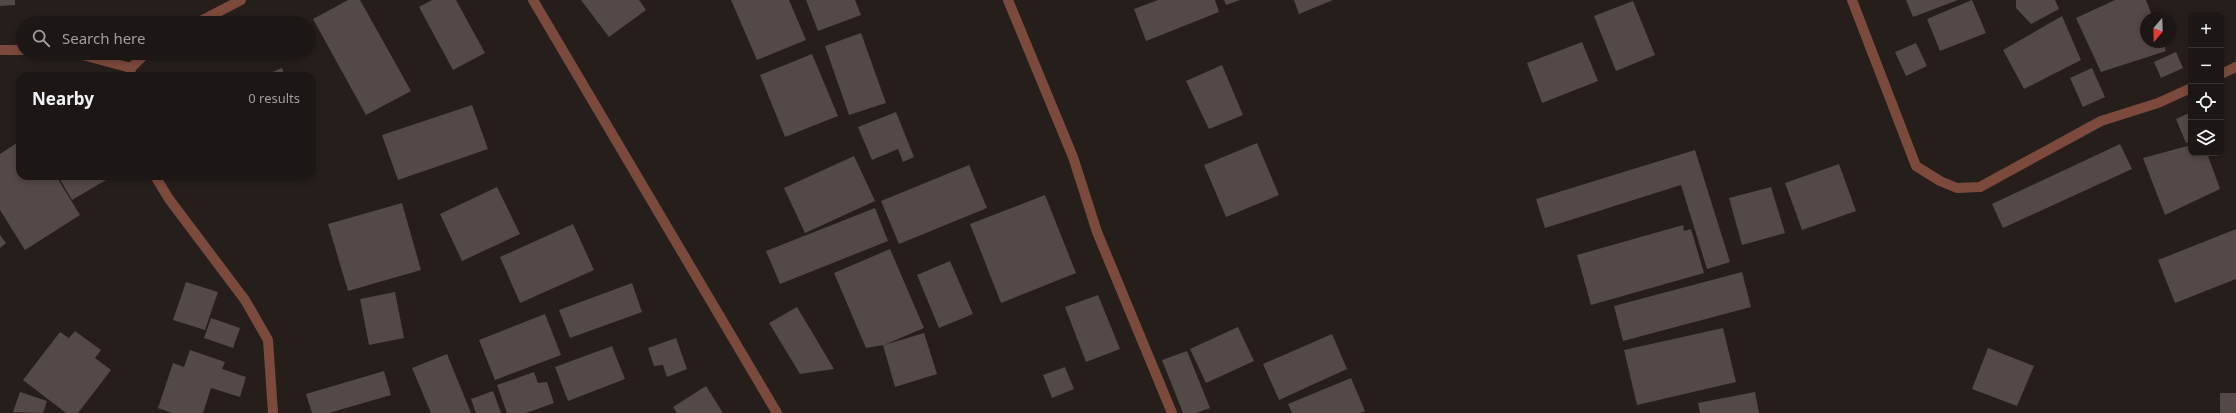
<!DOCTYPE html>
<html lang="en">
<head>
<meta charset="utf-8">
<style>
	:root { --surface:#1c1614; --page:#292322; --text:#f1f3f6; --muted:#a09fa0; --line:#3a3534 }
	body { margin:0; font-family:"Noto Sans",sans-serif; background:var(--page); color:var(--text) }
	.controls { position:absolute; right:12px; top:12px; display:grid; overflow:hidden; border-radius:8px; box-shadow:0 2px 6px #0003 }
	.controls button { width:36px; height:36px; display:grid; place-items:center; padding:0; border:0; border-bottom:1px solid var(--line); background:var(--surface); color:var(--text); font:20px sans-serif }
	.compass { position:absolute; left:2140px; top:12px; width:36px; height:36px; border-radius:50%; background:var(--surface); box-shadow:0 2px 6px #0003; rotate:199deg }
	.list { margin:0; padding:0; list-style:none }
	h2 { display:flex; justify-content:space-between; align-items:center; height:52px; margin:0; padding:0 16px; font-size:17px }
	h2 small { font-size:13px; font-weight:400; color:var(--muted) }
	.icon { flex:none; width:22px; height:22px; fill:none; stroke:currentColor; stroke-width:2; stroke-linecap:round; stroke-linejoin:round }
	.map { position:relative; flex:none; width:2236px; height:413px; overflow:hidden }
	.search { position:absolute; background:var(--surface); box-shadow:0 2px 6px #0003; left:16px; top:16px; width:300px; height:44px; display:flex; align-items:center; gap:10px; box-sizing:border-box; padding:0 14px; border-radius:22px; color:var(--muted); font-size:15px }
	.panel { position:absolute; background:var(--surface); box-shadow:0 2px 6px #0003; left:16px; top:72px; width:300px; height:108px; border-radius:12px }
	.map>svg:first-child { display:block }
	.building { fill:#534946 }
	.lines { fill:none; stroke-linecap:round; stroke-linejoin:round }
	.minor { stroke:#7b4a3c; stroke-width:10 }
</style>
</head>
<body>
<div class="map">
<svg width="2236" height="413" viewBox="0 0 2236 413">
	<rect width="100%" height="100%" fill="#261e1b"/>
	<g class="building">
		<path d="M0 0H15V5L0 6Z"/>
		<path d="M348 0H360L411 91 366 115 313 19Z"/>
		<path d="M432 0H456L485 53 453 70 419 7Z"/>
		<path d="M581 0H639L646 10 609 37Z"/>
		<path d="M731 0H789L806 40 757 60Z"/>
		<path d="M806 0H855L861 15 818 31Z"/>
		<path d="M1158 0H1215L1219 12 1146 41 1134 9Z"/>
		<path d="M1224 0H1240L1226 5Z"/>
		<path d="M1294 0H1333L1299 14Z"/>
		<path d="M1906 0H1958L1913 17Z"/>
		<path d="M1972 0 1986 33 1940 51 1927 19Z"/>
		<path d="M2016 0H2055L2059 9 2031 24 2016 8Z"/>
		<path d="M2115 0H2146L2153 18H2146V42H2163L2166 51 2101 72 2076 18Z"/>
		<path d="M1633 1 1655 55 1616 71 1594 16Z"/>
		<path d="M2062 16 2081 60 2024 89 2003 50Z"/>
		<path d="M861 33 886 103 849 115 825 46Z"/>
		<path d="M1582 42 1598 81 1542 103 1527 63Z"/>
		<path d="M1916 43 1927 66 1906 76 1895 52Z"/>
		<path d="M2176 52 2183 68 2161 78 2154 62Z"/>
		<path d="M812 54 838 116 785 137 760 75Z"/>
		<path d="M1222 65 1243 115 1209 129 1186 81Z"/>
		<path d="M282 68 285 76H263Z"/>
		<path d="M2092 68 2105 97 2083 107 2070 78Z"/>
		<path d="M472 105 488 149 398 180 382 135Z"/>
		<path d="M896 112 914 157 903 162 898 149 872 160 858 127Z"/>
		<path d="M2191 112V141L2186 143 2176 119Z"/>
		<path d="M20 141V176H56L80 215 25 250 0 210V154Z"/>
		<path d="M1257 143 1279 195 1226 217 1204 165Z"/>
		<path d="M2120 144 2132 169 2003 228 1992 204Z"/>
		<path d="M2191 145V153H2207L2220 189 2165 215 2143 158Z"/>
		<path d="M1695 150 1730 262 1707 269 1681 185 1545 228 1536 199Z"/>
		<path d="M854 156 875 201 805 233 784 188Z"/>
		<path d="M1839 164 1856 211 1802 230 1785 183Z"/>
		<path d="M969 165 987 208 899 244 881 201Z"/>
		<path d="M58 176H103L106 180 72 200Z"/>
		<path d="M497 187 520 234 462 261 440 214Z"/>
		<path d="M1771 187 1785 233 1742 245 1729 198Z"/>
		<path d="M1045 195 1076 273 1001 303 970 224Z"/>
		<path d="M402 203 421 270 348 291 328 224Z"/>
		<path d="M875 208 888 241 780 284 766 251Z"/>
		<path d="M573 224 594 270 520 303 500 257Z"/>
		<path d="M1683 225 1684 231 1691 229 1704 273 1591 305 1577 255Z"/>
		<path d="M2236 229V279L2175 303 2158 260Z"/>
		<path d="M0 235 6 243 0 248Z"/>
		<path d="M890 249 924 328 884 345 924 333 937 374 895 387 883 345 866 348 834 273Z"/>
		<path d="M950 261 973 314 939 328 917 275Z"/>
		<path d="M1742 272 1751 307 1623 341 1614 306Z"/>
		<path d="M186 282 218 292 205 330 173 320Z"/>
		<path d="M632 283 642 312 570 338 559 310Z"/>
		<path d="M395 292 404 338 369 345 360 299Z"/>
		<path d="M1098 295 1120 349 1086 362 1065 307Z"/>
		<path d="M797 307 834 369 800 374 769 323Z"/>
		<path d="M545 314 561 355 495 380 479 340Z"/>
		<path d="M211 318 240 328 233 348 204 338Z"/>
		<path d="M1238 327 1254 361 1206 383 1190 349Z"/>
		<path d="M1723 328 1736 382 1637 405 1624 350Z"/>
		<path d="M75 331 101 350 95 358 111 370 78 413H66L23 380 60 332 69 338Z"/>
		<path d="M1332 334 1347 369 1279 400 1263 364Z"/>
		<path d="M676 338 687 369 667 377 663 365 654 366 648 348Z"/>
		<path d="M612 346 625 379 568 401 555 367Z"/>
		<path d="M1988 348 2034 366 2017 406 1972 389Z"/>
		<path d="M190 350 225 362 222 369 246 377 240 397 211 388 203 413H172L158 408 173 363 184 367Z"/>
		<path d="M1187 351 1210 408 1196 413H1183L1162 360Z"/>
		<path d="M447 354 471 413H431L412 368Z"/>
		<path d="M1065 367 1074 389 1052 398 1043 375Z"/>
		<path d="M384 371 391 395 329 413H312L306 394Z"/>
		<path d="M534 372 538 383 547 382 554 403 526 413H507L497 385Z"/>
		<path d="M1351 378 1365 411 1360 413H1292L1288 404Z"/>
		<path d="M706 386 723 413H677L673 407Z"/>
		<path d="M493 391 501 413H476L471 399Z"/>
		<path d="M20 392 47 401 43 413 13 412Z"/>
		<path d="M1755 392 1759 413H1700L1698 403Z"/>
		<rect x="2220" y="393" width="16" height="20"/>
	</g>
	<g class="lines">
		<g class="minor">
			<path d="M533 0 777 413"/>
			<path d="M1008 0 1073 157 1097 232 1172 413"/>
			<path d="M1852 0 1916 166 1940 181 1957 188 1980 187 2101 121 2158 103 2191 88"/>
			<path d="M197 23 241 0"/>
			<path d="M0 50H23"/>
			<path d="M75 53 131 68"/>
			<path d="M2221 74 2236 67"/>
			<path d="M130 76 131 68 146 53"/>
			<path d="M155 176 169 199 245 300 268 340 273 413"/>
		</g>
	</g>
</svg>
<div class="controls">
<button>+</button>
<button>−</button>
<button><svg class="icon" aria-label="locate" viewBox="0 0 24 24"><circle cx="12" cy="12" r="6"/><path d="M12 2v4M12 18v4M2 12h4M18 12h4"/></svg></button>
<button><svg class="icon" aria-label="layers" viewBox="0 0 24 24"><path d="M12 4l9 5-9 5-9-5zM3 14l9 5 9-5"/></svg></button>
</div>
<svg class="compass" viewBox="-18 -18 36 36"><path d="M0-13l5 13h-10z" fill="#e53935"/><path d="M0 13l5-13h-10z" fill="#a09fa0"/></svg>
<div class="search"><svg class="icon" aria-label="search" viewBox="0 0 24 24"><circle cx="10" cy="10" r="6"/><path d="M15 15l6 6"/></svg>Search here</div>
<section class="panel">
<h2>Nearby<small>0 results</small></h2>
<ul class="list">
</ul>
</section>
</div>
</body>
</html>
